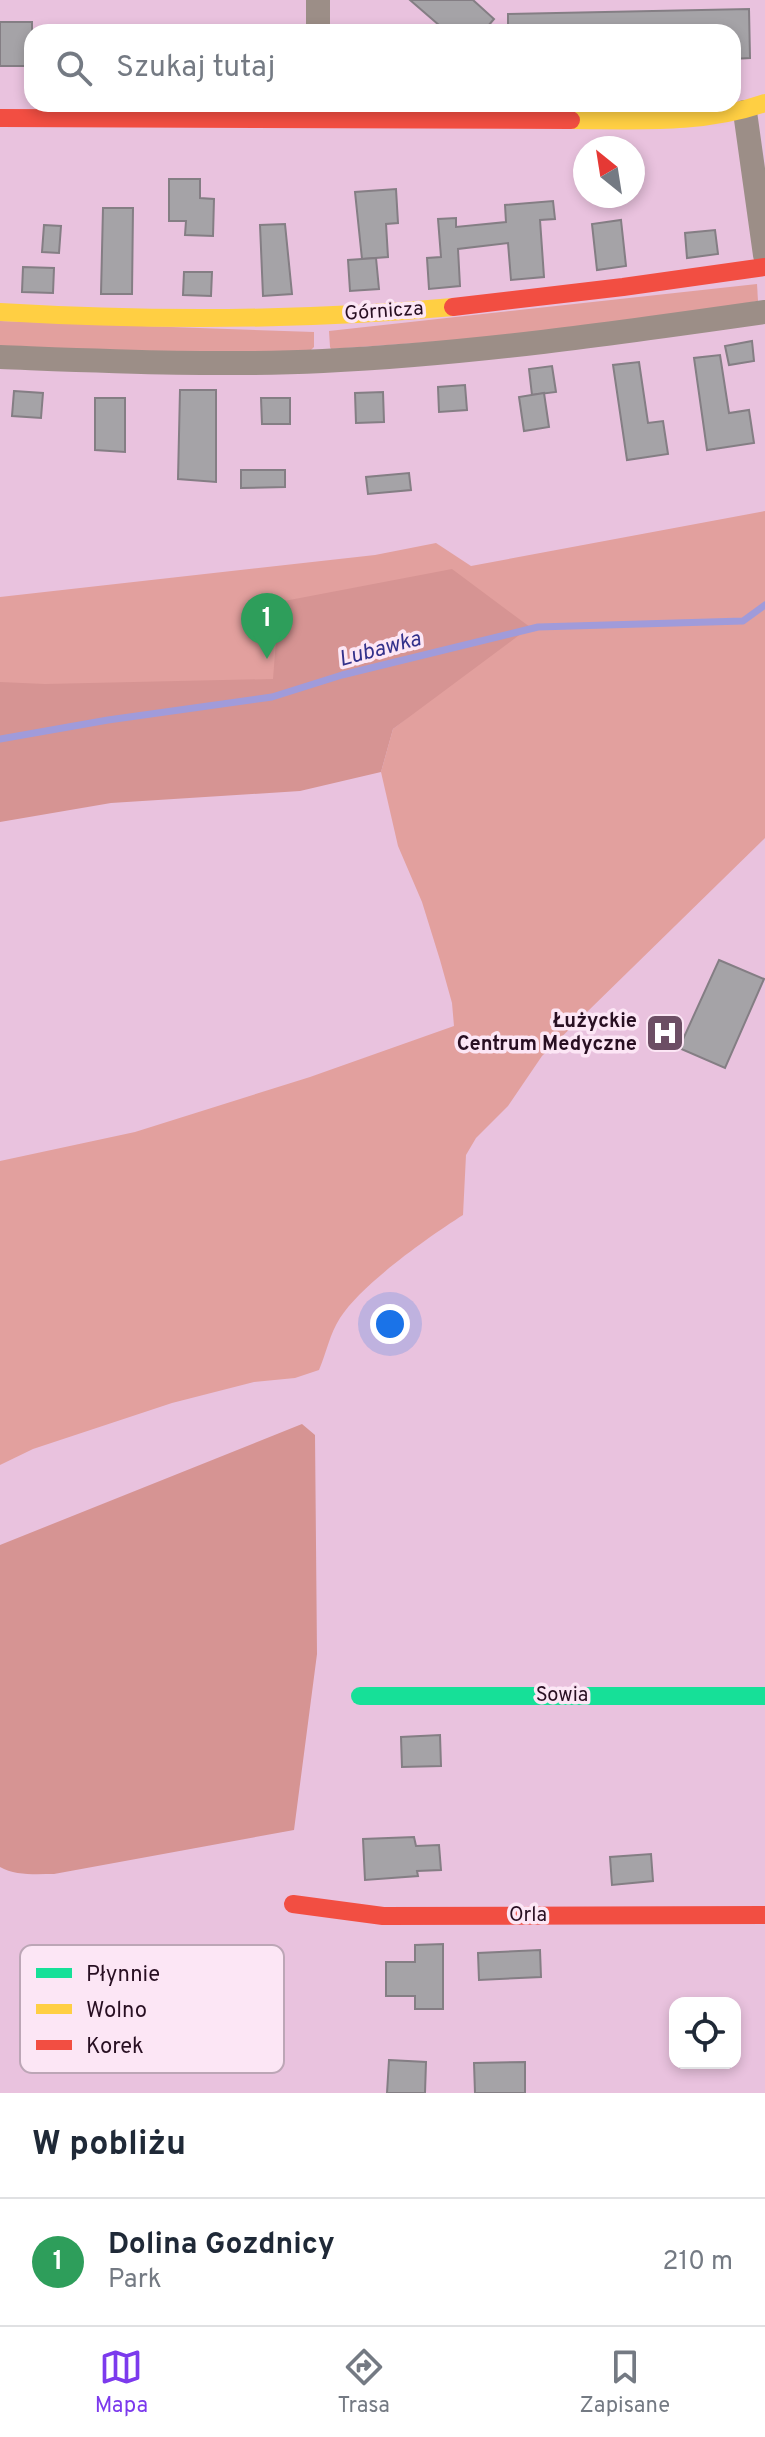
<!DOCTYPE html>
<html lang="pl">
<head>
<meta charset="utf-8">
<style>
	:root { --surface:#fff; --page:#f6f6f7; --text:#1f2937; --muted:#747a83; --line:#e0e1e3; --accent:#7c3aed }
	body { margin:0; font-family:Overpass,sans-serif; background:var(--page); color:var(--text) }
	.controls { position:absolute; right:24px; bottom:24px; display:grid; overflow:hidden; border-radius:16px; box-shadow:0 4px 12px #0003 }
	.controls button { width:72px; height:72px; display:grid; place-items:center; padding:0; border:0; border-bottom:2px solid var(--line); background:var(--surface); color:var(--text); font:40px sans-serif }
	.compass { position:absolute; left:573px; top:136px; width:72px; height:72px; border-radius:50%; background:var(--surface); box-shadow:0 4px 12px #0003; rotate:330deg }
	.you { position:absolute; left:390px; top:1324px; width:28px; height:28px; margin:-20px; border:6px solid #fff; border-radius:50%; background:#1a73e8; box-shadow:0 0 0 12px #1a73e833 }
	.badge { display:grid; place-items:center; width:52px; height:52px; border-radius:50%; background:var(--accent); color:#fff; font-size:26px; font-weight:700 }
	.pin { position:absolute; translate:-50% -66px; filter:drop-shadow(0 2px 4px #0008) }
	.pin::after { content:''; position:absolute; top:42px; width:28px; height:24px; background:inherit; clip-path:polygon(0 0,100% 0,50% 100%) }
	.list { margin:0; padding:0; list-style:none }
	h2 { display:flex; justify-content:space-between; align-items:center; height:104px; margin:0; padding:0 32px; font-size:34px }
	h2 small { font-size:26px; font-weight:400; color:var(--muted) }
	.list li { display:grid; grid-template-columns:52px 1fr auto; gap:24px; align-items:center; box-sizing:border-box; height:128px; padding:0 32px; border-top:2px solid var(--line) }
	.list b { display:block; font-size:30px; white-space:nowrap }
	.list p { margin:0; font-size:26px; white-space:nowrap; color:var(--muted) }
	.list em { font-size:26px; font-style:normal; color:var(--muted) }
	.icon { flex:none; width:44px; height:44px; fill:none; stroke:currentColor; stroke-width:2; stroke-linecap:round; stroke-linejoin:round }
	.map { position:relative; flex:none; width:765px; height:2093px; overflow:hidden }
	.search { position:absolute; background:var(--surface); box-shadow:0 4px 12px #0003; left:24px; right:24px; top:24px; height:88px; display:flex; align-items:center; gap:20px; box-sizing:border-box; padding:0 28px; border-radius:24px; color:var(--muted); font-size:30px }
	.sheet { height:232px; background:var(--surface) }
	nav { display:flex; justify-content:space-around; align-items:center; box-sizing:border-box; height:112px; border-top:2px solid var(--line); background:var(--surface); font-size:22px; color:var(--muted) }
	nav a { display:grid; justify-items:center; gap:4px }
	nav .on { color:var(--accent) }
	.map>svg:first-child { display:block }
	.green { fill:#e2a09e }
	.forest { fill:#d69493 }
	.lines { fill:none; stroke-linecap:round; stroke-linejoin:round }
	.stream { stroke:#a09bda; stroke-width:7 }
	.building { fill:#a5a3a7; stroke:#847e84; stroke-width:2 }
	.street { stroke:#9c8e87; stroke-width:24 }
	.fast { stroke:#16e098; stroke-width:18 }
	.slow { stroke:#ffcf43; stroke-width:18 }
	.jam { stroke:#f24e42; stroke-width:18 }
	.labels { text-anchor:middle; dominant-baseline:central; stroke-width:7; stroke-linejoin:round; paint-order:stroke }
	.street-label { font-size:20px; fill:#280f22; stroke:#fce6f5 }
	.poi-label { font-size:20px; font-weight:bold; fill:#280f22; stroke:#fce6f5; text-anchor:end }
	.water-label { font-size:22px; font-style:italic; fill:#32318b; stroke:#fce6f5 }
	.key { fill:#fce6f5; stroke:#bca6b6; stroke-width:2 }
	.key-label { font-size:22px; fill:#280f22 }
</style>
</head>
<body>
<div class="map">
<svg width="765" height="2093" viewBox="0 0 765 2093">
	<rect width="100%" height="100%" fill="#e9c2de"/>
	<g class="green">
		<path d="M757 284 758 301 589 331 331 349 330 347 329 331Z"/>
		<path d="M0 321 314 332V347L307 354 0 349Z"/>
		<path d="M765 511V838L542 1056 508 1106 476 1138 466 1155 463 1215C427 1238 362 1284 340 1318 330 1333 326 1354 319 1370L295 1378 254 1382 172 1403 33 1449 0 1465V1161L135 1132 310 1077 454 1026 452 1003 440 960 422 902 398 846 381 772 393 729 407 718 0 802V597L375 555 436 543 471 566Z"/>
	</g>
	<g class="forest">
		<path d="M452 569 530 627 393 729 381 772 300 791 111 803 0 822V682L45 684 273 679 279 602Z"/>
		<path d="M302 1424 315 1435 317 1654 294 1830 54 1874C37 1874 15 1876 0 1867V1545Z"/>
	</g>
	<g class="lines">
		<path class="stream" d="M0 739 108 720 272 697 342 675 538 627 743 621 765 605"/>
	</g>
	<g class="building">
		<path d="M410 0H473L494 19 483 32H447Z"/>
		<path d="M749 9 750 58 733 59V32H508V14Z"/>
		<rect x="0" y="22" width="32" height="44"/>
		<path d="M169 179H200V198L214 199 213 236 185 235 186 221H169Z"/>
		<path d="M396 189 398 223 386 224 388 257 362 259 355 192Z"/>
		<path d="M553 201 555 219 540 220 544 277 511 280 508 243 458 249 460 286 429 289 427 258 441 257 438 219 456 218V227L506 222 505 205Z"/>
		<path d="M103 208H133L132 294H101Z"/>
		<path d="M621 220 626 266 597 270 592 224Z"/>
		<path d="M285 224 292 294 263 296 260 225Z"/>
		<path d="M44 225 61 226 59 253 42 252Z"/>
		<path d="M715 230 718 254 687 258 685 233Z"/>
		<path d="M376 258 379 289 350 291 348 260Z"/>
		<path d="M23 267 54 268 53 293 22 292Z"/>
		<path d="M184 272H212L211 296 183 295Z"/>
		<path d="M752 341 754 361 729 365 725 346Z"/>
		<path d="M720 355 729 413 749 410 754 443 707 450 694 358Z"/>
		<path d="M639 362 648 423 663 421 668 454 627 460 613 365Z"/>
		<path d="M552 366 556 392 532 395 529 369Z"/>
		<path d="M465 385 467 410 439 412 438 387Z"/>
		<path d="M180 390H216V482L178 479Z"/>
		<path d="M14 391 43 393 41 418 12 416Z"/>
		<path d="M383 392 384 422 356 423 355 393Z"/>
		<path d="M544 393 549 427 524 431 519 397Z"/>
		<path d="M95 398H125V452L95 450Z"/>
		<path d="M261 398H290V424H262Z"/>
		<path d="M241 470H285V487L241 488Z"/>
		<path d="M409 473 411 490 368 494 366 477Z"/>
		<path d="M719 960 764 979 725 1068 679 1048Z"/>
		<path d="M440 1735 441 1766 402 1767 401 1737Z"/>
		<path d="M414 1837 416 1846 439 1845 441 1870 417 1871 418 1876 365 1880 363 1839Z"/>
		<path d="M651 1854 653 1881 612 1885 610 1857Z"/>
		<path d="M443 1944V2009H415V1996H386V1962H415V1945Z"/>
		<path d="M540 1950 541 1977 479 1980 478 1953Z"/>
		<path d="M389 2060 426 2062 425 2093H387Z"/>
		<path d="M525 2062V2093H475L474 2063Z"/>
	</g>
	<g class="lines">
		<g class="street">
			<path d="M318 0V32"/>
			<path d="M745 112 765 255"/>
			<path d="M0 357C108 361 215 366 323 361 471 354 618 333 765 312"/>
		</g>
		<path class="fast" d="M360 1696H765"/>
		<g class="slow">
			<path d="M571 120C636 120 703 125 765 103"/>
			<path d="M0 312C152 321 301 321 453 307"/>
		</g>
		<g class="jam">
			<path d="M0 118 571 120"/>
			<path d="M453 307 623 287 765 267"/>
			<path d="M293 1904 383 1916 765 1915"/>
		</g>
	</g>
	<defs>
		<symbol id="hospital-square" viewBox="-11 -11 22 22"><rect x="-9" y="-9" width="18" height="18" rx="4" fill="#6c4e64" stroke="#fce6f5"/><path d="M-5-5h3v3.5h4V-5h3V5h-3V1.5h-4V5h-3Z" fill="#fff"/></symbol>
	</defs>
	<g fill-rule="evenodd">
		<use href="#hospital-square" x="643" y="1011" width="44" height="44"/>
	</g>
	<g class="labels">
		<g class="street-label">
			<text transform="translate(384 312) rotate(-4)">Górnicza</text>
			<text x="562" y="1696">Sowia</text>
			<text x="528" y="1916">Orla</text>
		</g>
		<g class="poi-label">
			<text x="637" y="1022">Łużyckie<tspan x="637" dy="23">Centrum Medyczne</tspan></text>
		</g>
		<g class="water-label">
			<text transform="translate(380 650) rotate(-15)">Lubawka</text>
		</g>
	</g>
	<rect x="20" y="1945" width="264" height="128" rx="12" class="key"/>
	<rect x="36" y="1968" width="36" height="10" fill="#16e098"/>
	<rect x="36" y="2004" width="36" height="10" fill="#ffcf43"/>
	<rect x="36" y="2040" width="36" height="10" fill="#f24e42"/>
	<g class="key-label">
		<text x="86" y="1981">Płynnie</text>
		<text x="86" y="2017">Wolno</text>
		<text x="86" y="2053">Korek</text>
	</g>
</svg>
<div class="controls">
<button><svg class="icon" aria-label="locate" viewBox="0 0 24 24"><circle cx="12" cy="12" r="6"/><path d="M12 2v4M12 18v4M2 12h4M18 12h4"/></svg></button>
</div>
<svg class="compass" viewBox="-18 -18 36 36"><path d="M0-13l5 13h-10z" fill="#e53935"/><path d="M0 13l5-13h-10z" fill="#747a83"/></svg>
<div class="you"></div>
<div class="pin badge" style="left:267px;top:659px;background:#2e9e5b">1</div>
<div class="search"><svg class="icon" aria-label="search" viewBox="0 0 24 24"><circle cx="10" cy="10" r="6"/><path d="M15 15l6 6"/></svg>Szukaj tutaj</div>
</div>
<section class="sheet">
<h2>W pobliżu<small></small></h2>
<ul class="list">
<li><span class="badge" style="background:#2e9e5b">1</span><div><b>Dolina Gozdnicy</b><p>Park</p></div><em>210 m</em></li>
</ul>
</section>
<nav>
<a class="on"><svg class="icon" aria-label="map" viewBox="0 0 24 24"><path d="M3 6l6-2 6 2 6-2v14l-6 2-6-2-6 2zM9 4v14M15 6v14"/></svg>Mapa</a>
<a><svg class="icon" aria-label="directions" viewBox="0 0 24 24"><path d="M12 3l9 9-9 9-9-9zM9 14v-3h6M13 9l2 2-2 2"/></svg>Trasa</a>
<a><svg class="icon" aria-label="saved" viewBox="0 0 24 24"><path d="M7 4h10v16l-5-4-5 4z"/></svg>Zapisane</a>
</nav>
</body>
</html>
